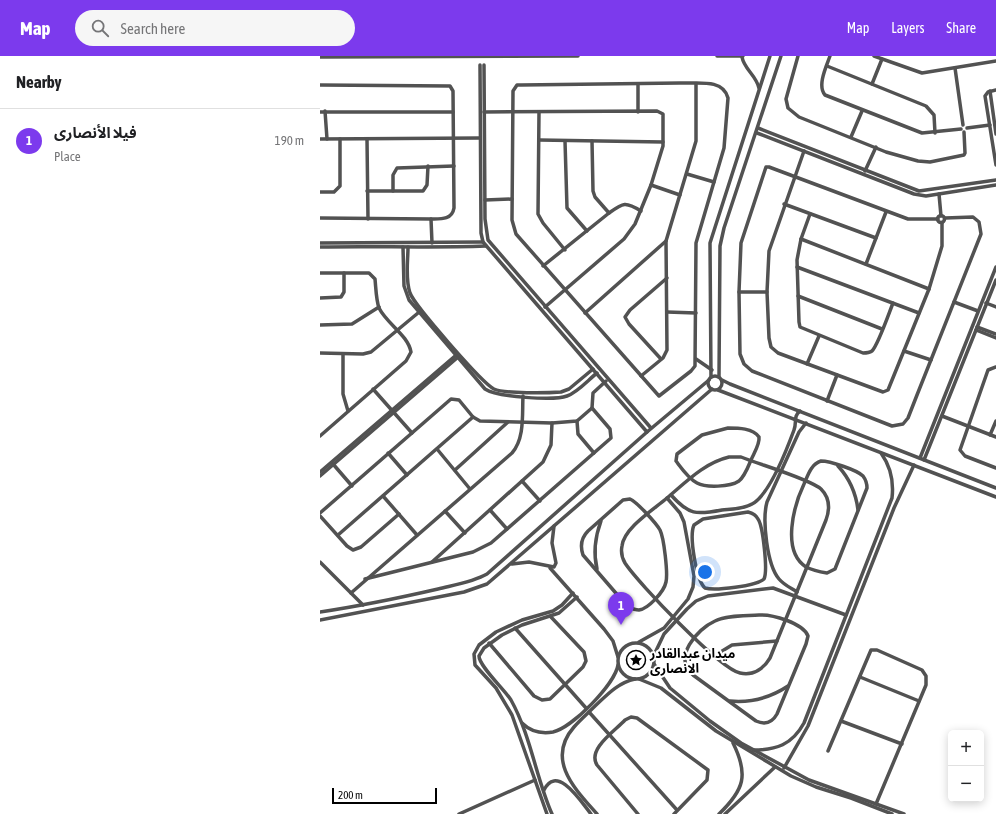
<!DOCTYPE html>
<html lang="en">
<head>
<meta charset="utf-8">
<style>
	:root { --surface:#fff; --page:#f6f6f6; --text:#202124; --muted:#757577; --line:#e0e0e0; --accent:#7c3aed }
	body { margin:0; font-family:"Asap Condensed","Noto Sans Arabic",sans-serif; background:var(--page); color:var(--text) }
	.controls { position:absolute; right:12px; bottom:12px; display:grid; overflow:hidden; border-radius:6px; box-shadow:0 2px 10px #0003 }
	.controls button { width:36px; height:36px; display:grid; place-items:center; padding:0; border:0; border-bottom:1px solid var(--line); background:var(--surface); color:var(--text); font:20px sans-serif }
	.scale { position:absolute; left:12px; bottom:10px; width:105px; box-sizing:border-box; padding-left:4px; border:2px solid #000; border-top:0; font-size:11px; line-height:14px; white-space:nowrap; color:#000; -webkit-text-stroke:3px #fff; paint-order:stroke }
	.you { position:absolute; left:385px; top:516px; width:14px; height:14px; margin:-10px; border:3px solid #fff; border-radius:50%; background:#1a73e8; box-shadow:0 0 0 6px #1a73e833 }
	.badge { display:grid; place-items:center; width:26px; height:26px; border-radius:50%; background:var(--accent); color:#fff; font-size:13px; font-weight:700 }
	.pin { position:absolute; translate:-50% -33px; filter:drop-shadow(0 1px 2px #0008) }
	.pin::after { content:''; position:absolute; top:21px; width:14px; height:12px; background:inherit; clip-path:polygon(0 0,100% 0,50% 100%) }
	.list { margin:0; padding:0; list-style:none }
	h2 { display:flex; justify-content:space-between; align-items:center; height:52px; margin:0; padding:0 16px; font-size:17px }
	h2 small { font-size:13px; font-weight:400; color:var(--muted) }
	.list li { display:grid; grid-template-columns:26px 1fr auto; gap:12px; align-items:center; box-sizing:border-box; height:64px; padding:0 16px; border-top:1px solid var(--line) }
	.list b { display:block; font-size:15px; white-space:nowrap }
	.list p { margin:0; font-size:13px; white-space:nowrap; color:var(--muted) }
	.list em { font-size:13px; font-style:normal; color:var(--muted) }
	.icon { flex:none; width:22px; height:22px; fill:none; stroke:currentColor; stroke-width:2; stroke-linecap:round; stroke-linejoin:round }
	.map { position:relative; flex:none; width:676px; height:758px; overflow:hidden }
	header { display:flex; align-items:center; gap:24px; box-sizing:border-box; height:56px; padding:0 20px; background:var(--accent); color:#fff }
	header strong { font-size:19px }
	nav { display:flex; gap:22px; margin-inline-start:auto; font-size:14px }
	.search { width:280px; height:36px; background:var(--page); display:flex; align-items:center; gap:10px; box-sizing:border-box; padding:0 14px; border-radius:22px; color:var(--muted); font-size:15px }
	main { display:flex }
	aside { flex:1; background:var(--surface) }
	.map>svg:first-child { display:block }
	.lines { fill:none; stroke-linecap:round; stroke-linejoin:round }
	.minor { stroke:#525252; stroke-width:3.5 }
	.labels { text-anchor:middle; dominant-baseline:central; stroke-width:4; stroke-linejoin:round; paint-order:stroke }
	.poi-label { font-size:13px; font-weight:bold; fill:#000; stroke:#fff; text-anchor:start }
</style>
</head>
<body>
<header>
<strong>Map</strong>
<div class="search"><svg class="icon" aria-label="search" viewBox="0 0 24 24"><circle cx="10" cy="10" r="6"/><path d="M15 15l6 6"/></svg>Search here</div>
<nav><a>Map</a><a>Layers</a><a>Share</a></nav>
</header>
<main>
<aside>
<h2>Nearby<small></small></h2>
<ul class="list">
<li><span class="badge">1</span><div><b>فيلا الأنصارى</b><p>Place</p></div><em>190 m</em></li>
</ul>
</aside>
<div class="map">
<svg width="676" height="758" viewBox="0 0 676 758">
	<rect width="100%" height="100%" fill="#fff"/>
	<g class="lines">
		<g class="minor">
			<path d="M397 0H423"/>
			<path d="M478 0 466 43 468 52 479 61 566 96 598 105 610 106 644 99 645 97 644 76"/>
			<path d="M510 0C506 11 497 30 505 39L602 77 641 73"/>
			<path d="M554 0 602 17 676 5"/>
			<path d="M0 1 258 0"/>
			<path d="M422 1C424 13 436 19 439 32"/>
			<path d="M160 9 161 177 163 186 327 376"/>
			<path d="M164 9 165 163 168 184 331 372"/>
			<path d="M507 10 606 50 614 59 615 77"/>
			<path d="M635 12 643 69"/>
			<path d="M360 27C376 28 403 22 408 42L404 92 376 187 375 310 371 315 339 340 196 178 192 164 193 35 197 29H201Z"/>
			<path d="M552 28 562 3"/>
			<path d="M0 29 130 30 133 35 134 152C132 164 121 163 111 163L0 162"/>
			<path d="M676 34 668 36 665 40 676 109"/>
			<path d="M670 35 676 78"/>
			<path d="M5 55 7 83"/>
			<path d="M0 56H133"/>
			<path d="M164 56 337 55 343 58V90L331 129 315 168 304 183 225 251"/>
			<path d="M219 56 218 158 223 167 245 194"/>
			<path d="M318 56V28"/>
			<path d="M438 72 599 135 676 124"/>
			<path d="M647 72 670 69"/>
			<path d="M437 77 594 138 606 140 676 129"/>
			<path d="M531 81 542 55"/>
			<path d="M0 83 160 82"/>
			<path d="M47 83 48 163"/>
			<path d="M219 84 343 86"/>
			<path d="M245 85 247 152 267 175"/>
			<path d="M272 85 273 135 275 141 289 157C303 147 305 145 321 155"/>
			<path d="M484 95 449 195 447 236 449 282 451 291 458 297 563 336 568 334 609 233 622 190V167"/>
			<path d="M545 115 556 91"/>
			<path d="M367 118 394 126"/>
			<path d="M331 129 360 139"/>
			<path d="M47 135H103L107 129 108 110"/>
			<path d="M73 135V119L77 112 134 110"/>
			<path d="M0 136H14L20 130V83"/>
			<path d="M619 138 621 160"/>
			<path d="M165 144 192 143"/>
			<path d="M464 148 556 182"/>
			<path d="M490 158 481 183 477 204 479 266 480 271 543 297C546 297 549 297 552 295 558 289 569 257 573 247"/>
			<circle cx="621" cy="163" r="3.5"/>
			<path d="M111 163 112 187"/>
			<path d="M618 163H588L449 111H446L421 187 419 236 420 298 424 308 432 315 572 370 583 368 588 362 597 339 661 178 659 166 653 161 625 162"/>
			<path d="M481 183 609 233"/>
			<path d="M0 187 163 186"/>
			<path d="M0 191C56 190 111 192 166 190"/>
			<path d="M83 191 84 230 89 244 165 333C177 341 234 345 247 340 258 336 268 324 277 317"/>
			<path d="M88 191C88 205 85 223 90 237 95 250 162 327 174 333 185 338 228 337 241 336L249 333 273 313"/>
			<path d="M546 208 566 156"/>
			<path d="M223 210 289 157"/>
			<path d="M477 211 599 257"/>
			<path d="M0 217H49L55 223C56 233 56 243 59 252 67 268 88 279 91 296L86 305 0 380"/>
			<path d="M419 236H447"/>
			<path d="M478 240 562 273"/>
			<path d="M0 242 21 241 24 236V217"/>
			<path d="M634 246 658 255"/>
			<path d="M666 247 676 251"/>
			<path d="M347 256 376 257"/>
			<path d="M265 257 346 185"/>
			<path d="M0 269 32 268 59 251"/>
			<path d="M657 271 676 278"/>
			<path d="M656 274 676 282"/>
			<path d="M584 295 611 304"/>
			<path d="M0 297 43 298 51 296 98 257"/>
			<path d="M23 298V338L28 355"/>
			<path d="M341 303 309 268 305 261 310 254 347 222"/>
			<path d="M376 303 392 314"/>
			<path d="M487 308 499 280"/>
			<path d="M676 311 668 314 640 394 645 400 676 412"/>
			<circle cx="395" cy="327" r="7"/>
			<path d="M321 320 343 302 347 294 346 185 376 85V28"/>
			<path d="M391 321 390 187 450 0"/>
			<path d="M399 321 400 190 404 172 461 0"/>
			<path d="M402 324 410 328 676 432"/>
			<path d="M53 333 92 377"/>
			<path d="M398 334 676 441"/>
			<path d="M507 345 517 319"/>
			<path d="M622 360 676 381"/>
			<path d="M257 365 258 378 274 397"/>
			<path d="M408 372C418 372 433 372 439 381 440 388 434 397 431 404 428 411 425 420 419 425 410 431 386 432 377 427 368 422 362 413 356 405L357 398 382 379Z"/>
			<path d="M670 379 676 365"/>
			<path d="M117 393 150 433"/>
			<path d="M68 397 87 419"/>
			<path d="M409 401H421C438 408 490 423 501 433 510 442 510 453 506 464L450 602C444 612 434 620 420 617 400 613 318 527 305 507 302 502 301 495 302 490 304 472 333 454 347 442 366 426 384 407 409 401Z"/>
			<path d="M600 402 676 211"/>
			<path d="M604 404 676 224"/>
			<path d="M501 405C510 405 537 414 543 420 546 424 547 427 547 432L515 513 507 517C501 516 492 514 486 511 461 495 474 449 484 428 488 419 491 408 501 405Z"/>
			<path d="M13 408 32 430"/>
			<path d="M518 410C530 423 536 437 538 454"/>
			<path d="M135 414 188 366"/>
			<path d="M0 416 135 300"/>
			<path d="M0 420 137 302"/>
			<path d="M202 425 220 445"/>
			<path d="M351 439C369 459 376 459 402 454 412 453 424 453 432 448 449 439 467 393 474 374 477 367 473 360 480 355"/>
			<path d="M63 440 97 479"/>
			<path d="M310 443C317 446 336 467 340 474 344 482 348 517 346 526 344 536 328 553 319 554 314 554 311 552 307 550L263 499C260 490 261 482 268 475L303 444Z"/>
			<path d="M170 454 187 473"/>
			<path d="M125 455 145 477"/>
			<path d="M428 456C432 457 436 459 438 463 443 470 448 515 444 523 436 530 395 535 385 532 376 524 369 480 374 469L383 463Z"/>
			<path d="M0 457 131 343 139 344 153 361 160 365 232 367 257 365 272 352 273 337 286 325"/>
			<path d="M0 460 27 490 33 494 41 491 79 458"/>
			<path d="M18 479 153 361"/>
			<path d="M0 506 43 549"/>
			<path d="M112 506 223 406 231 389 232 367"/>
			<path d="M192 508 209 506 234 511 236 507 232 487 234 470"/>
			<path d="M230 512 284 573 293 585 298 601"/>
			<path d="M277 513C273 496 275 481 281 465"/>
			<path d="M45 523 153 496 171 487 291 382 290 373 272 352"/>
			<path d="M477 536C471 532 464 529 459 523 447 509 442 464 447 446L479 376 486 367"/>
			<path d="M31 537 192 397C205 382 202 358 203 340"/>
			<path d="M0 556C40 550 79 542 118 533 134 529 153 526 167 518L327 376 389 324"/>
			<path d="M439 559C452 558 483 567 488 580L486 588 457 658C452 667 445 669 436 665L373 619C352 602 377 573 395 565 407 559 425 560 439 559Z"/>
			<path d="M0 564 144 536 167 528 392 333"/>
			<path d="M195 572 266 652"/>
			<path d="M319 586 344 572 368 543 373 531 374 520 364 466 360 457 347 442"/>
			<circle cx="316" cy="605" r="18"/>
			<path d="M169 587 214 640 222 644 230 643 263 611 266 605 264 596 231 561"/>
			<path d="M334 599 344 578 367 553 376 545 388 540 453 532 526 559"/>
			<path d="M394 600 412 589 457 585"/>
			<path d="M334 608 350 632 390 665 421 687 489 724 584 758"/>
			<path d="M540 621 599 645"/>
			<path d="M319 623 341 632 396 675 471 720 496 731 531 742 572 758"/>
			<path d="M410 645C432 647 450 642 468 630"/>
			<path d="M269 656 357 754"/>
			<path d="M521 665 582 688"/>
			<path d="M202 667C210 675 221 678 233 676 252 672 295 628 298 609"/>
			<path d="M433 694C456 694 472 689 484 667L572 442C574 425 571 411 561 397"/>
			<path d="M508 695 551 594H557L602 614 606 620V629L556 748"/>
			<path d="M464 712 488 670 574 452 594 409"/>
			<path d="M224 734C237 707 262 747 271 758"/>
			<path d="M139 758 215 724"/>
			<path d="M227 758 192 659 176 632 155 609 154 598 159 589 176 576 202 564 233 555 242 549 253 537"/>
			<path d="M232 758C216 722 211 680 191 644 184 633 159 610 159 600L164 592 182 579 202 569 239 557 257 541"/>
			<path d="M277 758C256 734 225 704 254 671 260 664 267 658 273 652 286 640 297 627 315 623"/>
			<path d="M318 758 277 709C267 693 295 675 305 664L311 661 317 662 388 714 387 724 354 758"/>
			<path d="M399 758C424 734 429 719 413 687"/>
			<path d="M405 758 455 711"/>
		</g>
	</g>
	<defs>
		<symbol id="sight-ring" viewBox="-11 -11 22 22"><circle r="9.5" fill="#fff" stroke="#000" stroke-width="1.5"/><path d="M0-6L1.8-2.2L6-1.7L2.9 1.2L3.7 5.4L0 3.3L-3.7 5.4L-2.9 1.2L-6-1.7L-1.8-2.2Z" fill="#000"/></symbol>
	</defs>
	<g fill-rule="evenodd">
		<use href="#sight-ring" x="305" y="593" width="22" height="22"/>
	</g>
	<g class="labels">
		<g class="poi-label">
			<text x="330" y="597">ميدان عبدالقادر<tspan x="330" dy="15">الانصارى</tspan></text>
		</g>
	</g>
</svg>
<div class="controls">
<button>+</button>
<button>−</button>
</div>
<div class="scale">200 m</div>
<div class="you"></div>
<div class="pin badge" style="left:301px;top:569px">1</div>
</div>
</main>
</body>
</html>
